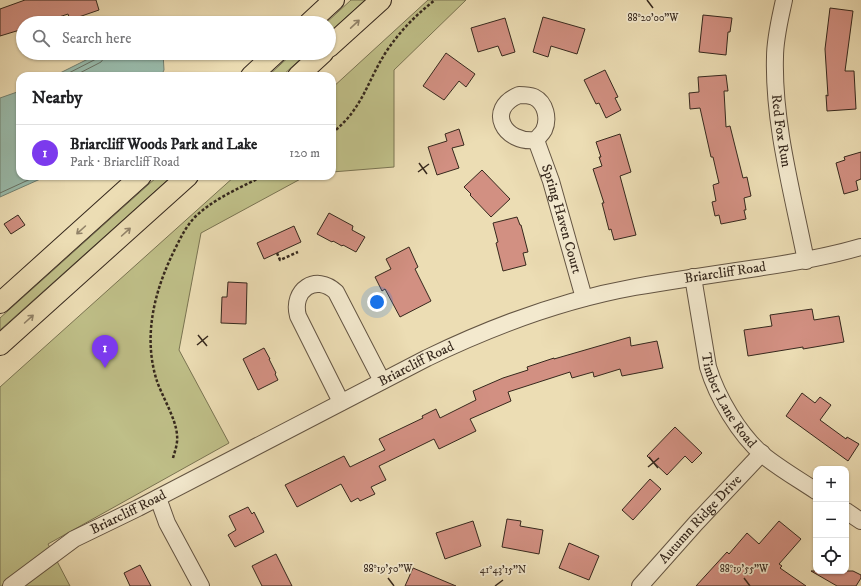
<!DOCTYPE html>
<html lang="en">
<head>
<meta charset="utf-8">
<style>
	:root { --surface:#fff; --page:#f2f2f2; --text:#202124; --muted:#757577; --line:#e0e0e0; --accent:#7c3aed }
	body { margin:0; font-family:"IM FELL DW Pica",serif; background:var(--page); color:var(--text) }
	.controls { position:absolute; right:12px; bottom:12px; display:grid; overflow:hidden; border-radius:8px; box-shadow:0 1px 3px #0004 }
	.controls button { width:36px; height:36px; display:grid; place-items:center; padding:0; border:0; border-bottom:1px solid var(--line); background:var(--surface); color:var(--text); font:20px sans-serif }
	.you { position:absolute; left:377px; top:302px; width:14px; height:14px; margin:-10px; border:3px solid #fff; border-radius:50%; background:#1a73e8; box-shadow:0 0 0 6px #1a73e833 }
	.badge { display:grid; place-items:center; width:26px; height:26px; border-radius:50%; background:var(--accent); color:#fff; font-size:13px; font-weight:700 }
	.pin { position:absolute; translate:-50% -33px; filter:drop-shadow(0 1px 2px #0008) }
	.pin::after { content:''; position:absolute; top:21px; width:14px; height:12px; background:inherit; clip-path:polygon(0 0,100% 0,50% 100%) }
	.list { margin:0; padding:0; list-style:none }
	h2 { display:flex; justify-content:space-between; align-items:center; height:52px; margin:0; padding:0 16px; font-size:17px }
	h2 small { font-size:13px; font-weight:400; color:var(--muted) }
	.list li { display:grid; grid-template-columns:26px 1fr auto; gap:12px; align-items:center; box-sizing:border-box; height:56px; padding:0 16px; border-top:1px solid var(--line) }
	.list b { display:block; font-size:15px; white-space:nowrap }
	.list p { margin:0; font-size:13px; white-space:nowrap; color:var(--muted) }
	.list em { font-size:13px; font-style:normal; color:var(--muted) }
	.icon { flex:none; width:22px; height:22px; fill:none; stroke:currentColor; stroke-width:2; stroke-linecap:round; stroke-linejoin:round }
	.map { position:relative; flex:none; width:861px; height:586px; overflow:hidden }
	.search { position:absolute; background:var(--surface); box-shadow:0 1px 3px #0004; left:16px; top:16px; width:320px; height:44px; display:flex; align-items:center; gap:10px; box-sizing:border-box; padding:0 14px; border-radius:22px; color:var(--muted); font-size:15px }
	.panel { position:absolute; background:var(--surface); box-shadow:0 1px 3px #0004; left:16px; top:72px; width:320px; height:108px; border-radius:12px }
	.map>svg:first-child { display:block }
	.green { fill:#bfbf88; stroke:#7a7452 }
	.water { fill:#99bcad; stroke:#718173 }
	.lines { fill:none; stroke-linecap:round; stroke-linejoin:round }
	.shore { stroke:#687265; stroke-width:1 }
	.building { fill:#d29082; stroke:#36281d }
	.minor-casing { stroke:#645543; stroke-width:18 }
	.major-casing { stroke:#36281d; stroke-width:22 }
	.path { stroke:#36281d; stroke-width:2.5; stroke-dasharray:3 2; stroke-linecap:butt }
	.minor { stroke:#f3e9ce; stroke-width:16 }
	.major { stroke:#ecddb4; stroke-width:20 }
	.oneway { stroke:#918268 }
	.ticks { fill:none; stroke:#36281d; stroke-width:1.5 }
	.labels { text-anchor:middle; dominant-baseline:central; stroke-width:3.5; stroke-linejoin:round; paint-order:stroke }
	.street-label { font-size:14px; fill:#36281d; stroke:#f3e9ce }
	.ticks-label { font-size:10px; text-anchor:middle; fill:#36281d; stroke:#f3e9ce; stroke-width:3.5; stroke-linejoin:round; paint-order:stroke }
</style>
</head>
<body>
<div class="map">
<svg width="861" height="586" viewBox="0 0 861 586">
	<rect width="100%" height="100%" fill="#ecddb4"/>
	<filter id="stains"><feTurbulence type="fractalNoise" baseFrequency=".005" numOctaves="4"/><feColorMatrix values="0 0 0 0 .2 0 0 0 0 .09 0 0 0 0 .02 0 0 0 .5 -.17"/></filter>
	<radialGradient id="worn" r=".72"><stop offset=".6" stop-color="#630" stop-opacity="0"/><stop offset="1" stop-color="#630" stop-opacity=".3"/></radialGradient>
	<g class="green">
		<path d="M351 0H365L329 33V23H326Z"/>
		<path d="M428 0H466L394 70V167L332 172V88Z"/>
		<path d="M293 53H307L282 76H268Z"/>
		<path d="M158 176H172L0 330V318Z"/>
		<path d="M235 176H306L201 233 179 350 229 443 48 544 70 586H0V387Z"/>
	</g>
	<g class="water">
		<path d="M100 53H163L164 70 161 76H54Z"/>
		<path d="M20 91V176H47L0 197V98Z"/>
	</g>
	<g class="lines">
		<g class="shore">
			<path d="M63 76 98 58 100 53"/>
			<path d="M74 76 101 62 104 58 105 53"/>
			<path d="M0 193 37 176"/>
		</g>
	</g>
	<g class="building">
		<path d="M25 0H96L99 10 70 20 68 14 41 23H23V29L0 36V9Z"/>
		<path d="M830 8 853 11 845 71H854L856 109 827 111 826 95 828 96 825 49Z"/>
		<path d="M703 15 732 18 730 32H728L726 55 699 52Z"/>
		<path d="M543 17 585 29 577 54 551 46 548 57 533 52Z"/>
		<path d="M505 18 515 52 502 56 498 46 478 52 471 28Z"/>
		<path d="M446 53 475 74 466 87 459 81 444 100 423 86Z"/>
		<path d="M605 70 618 97 615 98 621 110 606 118 599 103 596 104 584 80Z"/>
		<path d="M726 75 728 91H724L726 127 730 126 743 178 747 177 751 196 744 198 746 210H744L746 219 721 224 719 215 715 216 712 202 716 201 713 185 719 183 713 157H711L700 108 690 109 689 93 699 92 698 77Z"/>
		<path d="M459 129 464 145 452 148 459 168 437 175 428 147 447 141 445 134Z"/>
		<path d="M620 134 631 172 620 176 636 235 614 240 611 229 609 230 602 203H604L593 169 602 166 599 157H601L596 142Z"/>
		<path d="M861 152V179L856 181 858 190 844 194 836 163 845 160 844 157Z"/>
		<path d="M482 170 510 199 491 217 470 195 471 194 464 187Z"/>
		<path d="M329 213 353 226 352 230 365 237 356 252 343 245 342 246 333 241 332 242 317 234Z"/>
		<path d="M18 215 25 225 11 234 4 224Z"/>
		<path d="M517 217 520 225H521L528 252 523 253 526 265 503 271 496 243 498 242 493 223Z"/>
		<path d="M294 226 301 242 264 259 257 243Z"/>
		<path d="M409 247 418 267 415 269 431 301 400 317 385 289 382 291 375 277 391 269 386 259Z"/>
		<path d="M228 282 247 283 246 324 221 323 222 297H227Z"/>
		<path d="M812 309 814 320 839 316 844 342 803 349V347L748 356 744 330 772 326 770 315Z"/>
		<path d="M630 337 631 346 657 341 663 368 622 376 620 369 594 377 593 372 572 378 570 372 508 392 511 401 470 419 476 431 439 449 434 439 379 466 386 480 371 487 375 494 360 501 358 498 351 502 341 484 297 507 285 485 344 456 350 467 385 450 379 439 423 418 422 416 436 409 440 418 476 400 473 391 503 378 528 370 527 367 554 358V359Z"/>
		<path d="M264 348 270 359H269L276 373 275 374 278 380 258 390 243 359Z"/>
		<path d="M802 393 815 403 820 397 831 405 820 420 846 439 847 437 859 444 848 461 786 416Z"/>
		<path d="M675 427 702 453 692 463 685 456 667 475 647 456Z"/>
		<path d="M650 479 661 489 633 520 622 510Z"/>
		<path d="M248 507 252 514 254 512 264 532 235 547 228 535 236 530 229 516Z"/>
		<path d="M507 519 521 521 520 526 543 530 539 554 502 547Z"/>
		<path d="M473 521 481 546 445 559 436 533Z"/>
		<path d="M779 521 801 539 779 564 782 566 780 568 806 586H696L727 552 729 554 747 533 759 544Z"/>
		<path d="M569 543 599 556 589 580 559 568Z"/>
		<path d="M276 554 292 586H262L252 566Z"/>
		<path d="M140 565 151 586H130L124 573Z"/>
		<path d="M413 568 456 586H405Z"/>
		<path d="M811 571H853L861 575V578L856 586H837Z"/>
	</g>
	<g class="lines">
		<defs>
			<g id="minor">
				<path id="s1" d="M784 0C780 19 775 38 775 57 773 123 793 195 806 261"/>
				<path d="M519 95C524 95 529 95 534 97 546 103 549 119 544 130 542 134 538 137 536 140 504 144 485 109 519 95Z"/>
				<path id="s2" d="M536 140 551 181 584 298"/>
				<path id="s3" d="M693 277 708 367C717 397 739 434 763 455 779 468 798 479 816 491"/>
				<path d="M341 402 298 316C291 290 316 273 336 292L382 381"/>
				<path d="M158 498 167 523 201 586"/>
				<path d="M846 511 861 521"/>
				<path id="s4" d="M11 586 74 539 138 508 427 358C493 326 563 300 635 287 676 280 716 274 757 268 792 263 827 257 861 247"/>
				<path id="s5" d="M640 586 696 523 762 453"/>
			</g>
			<g id="major">
				<path d="M309 23 334 0"/>
				<path d="M329 47 381 0"/>
				<path d="M251 76 276 53"/>
				<path d="M298 76 323 53"/>
				<path d="M0 303 141 176"/>
				<path d="M0 345 188 176"/>
			</g>
		</defs>
		<use href="#minor" class="minor-casing"/>
		<use href="#major" class="major-casing"/>
		<g class="path">
			<path d="M332 133C364 108 367 80 388 49 401 30 417 14 435 0"/>
			<path d="M277 253 280 260 298 252"/>
			<path d="M173 458C175 451 178 443 177 435 176 418 161 395 156 378 143 334 155 289 175 249 181 237 186 226 196 216 215 198 240 188 263 176"/>
		</g>
		<use href="#minor" class="minor"/>
		<use href="#major" class="major"/>
	</g>
	<defs><path id="oneway-shaft" d="M-6 0H5M1.5-3L5.5 0L1.5 3" fill="none" stroke-width="1.6" stroke-linecap="round" stroke-linejoin="round"/></defs>
	<g class="oneway">
		<use href="#oneway-shaft" transform="translate(355 24) rotate(-43)"/>
		<use href="#oneway-shaft" transform="translate(81 230) rotate(138)"/>
		<use href="#oneway-shaft" transform="translate(126 232) rotate(-42)"/>
		<use href="#oneway-shaft" transform="translate(29 319) rotate(-42)"/>
	</g>
	<path class="ticks" d="M647 0 653 8M419 163 427 174M418 172 429 164M198 335 207 346M197 345 208 336M649 457 658 468M648 467 659 458M388 578 394 586M744 578 750 586M495 586 503 580"/>
	<g class="labels">
		<g class="street-label">
			<text stroke="none"><textPath href="#s1" startOffset="132">Red Fox Run</textPath></text>
			<text stroke="none"><textPath href="#s2" startOffset="83">Spring Haven Court</textPath></text>
			<text stroke="none"><textPath href="#s4" startOffset="787">Briarcliff Road</textPath></text>
			<text stroke="none"><textPath href="#s4" startOffset="463">Briarcliff Road</textPath></text>
			<text stroke="none"><textPath href="#s3" startOffset="130">Timber Lane Road</textPath></text>
			<text stroke="none"><textPath href="#s4" startOffset="139">Briarcliff Road</textPath></text>
			<text stroke="none"><textPath href="#s5" startOffset="90">Autumn Ridge Drive</textPath></text>
		</g>
	</g>
	<g class="ticks-label">
		<text x="653" y="21">88°20'00"W</text>
		<text x="388" y="572">88°19'50"W</text>
		<text x="744" y="572">88°19'55"W</text>
		<text x="503" y="573">41°43'15"N</text>
	</g>
	<rect width="100%" height="100%" filter="url(#stains)"/>
	<rect width="100%" height="100%" fill="url(#worn)"/>
</svg>
<div class="controls">
<button>+</button>
<button>−</button>
<button><svg class="icon" aria-label="locate" viewBox="0 0 24 24"><circle cx="12" cy="12" r="6"/><path d="M12 2v4M12 18v4M2 12h4M18 12h4"/></svg></button>
</div>
<div class="you"></div>
<div class="pin badge" style="left:105px;top:368px">1</div>
<div class="search"><svg class="icon" aria-label="search" viewBox="0 0 24 24"><circle cx="10" cy="10" r="6"/><path d="M15 15l6 6"/></svg>Search here</div>
<section class="panel">
<h2>Nearby<small></small></h2>
<ul class="list">
<li><span class="badge">1</span><div><b>Briarcliff Woods Park and Lake</b><p>Park · Briarcliff Road</p></div><em>120 m</em></li>
</ul>
</section>
</div>
</body>
</html>
